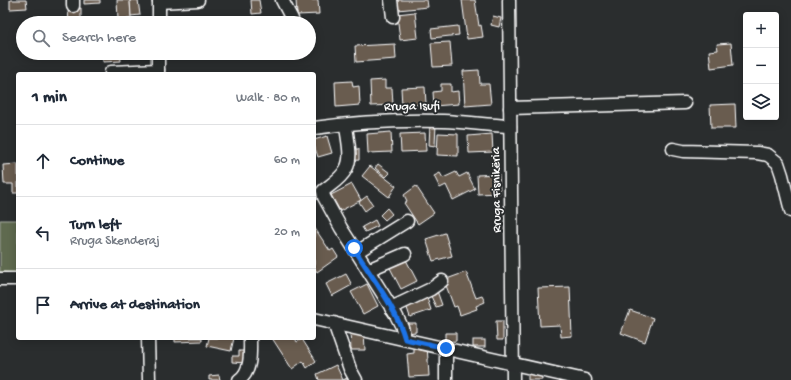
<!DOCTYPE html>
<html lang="en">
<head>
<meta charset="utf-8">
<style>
	:root { --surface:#fff; --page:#f6f6f7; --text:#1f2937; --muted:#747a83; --line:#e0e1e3 }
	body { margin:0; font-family:"Gochi Hand",sans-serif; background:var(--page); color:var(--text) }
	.controls { position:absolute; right:12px; top:12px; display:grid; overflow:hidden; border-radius:4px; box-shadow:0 2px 10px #0003 }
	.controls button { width:36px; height:36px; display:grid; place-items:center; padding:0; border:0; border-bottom:1px solid var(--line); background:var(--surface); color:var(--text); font:20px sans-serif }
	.stop { position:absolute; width:12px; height:12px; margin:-9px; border:3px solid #1a73e8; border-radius:50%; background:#fff }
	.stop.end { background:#1a73e8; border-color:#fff; box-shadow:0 1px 4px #0008 }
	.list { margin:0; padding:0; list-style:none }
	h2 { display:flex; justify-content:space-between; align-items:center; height:52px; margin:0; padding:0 16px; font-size:17px }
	h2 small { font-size:13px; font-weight:400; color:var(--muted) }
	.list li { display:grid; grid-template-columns:26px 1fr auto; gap:12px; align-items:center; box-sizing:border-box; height:72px; padding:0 16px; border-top:1px solid var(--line) }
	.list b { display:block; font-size:15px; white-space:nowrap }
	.list p { margin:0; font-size:13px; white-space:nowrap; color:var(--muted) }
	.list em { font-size:13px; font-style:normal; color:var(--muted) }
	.icon { flex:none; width:22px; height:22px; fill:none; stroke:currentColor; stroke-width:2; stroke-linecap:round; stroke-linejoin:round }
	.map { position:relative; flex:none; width:791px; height:380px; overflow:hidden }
	.search { position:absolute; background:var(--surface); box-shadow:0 2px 10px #0003; left:16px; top:16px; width:300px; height:44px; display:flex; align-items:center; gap:10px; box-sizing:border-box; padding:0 14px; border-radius:22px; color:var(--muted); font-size:15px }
	.panel { position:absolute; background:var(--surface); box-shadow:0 2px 10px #0003; left:16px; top:72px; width:300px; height:268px; border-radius:4px }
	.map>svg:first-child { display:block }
	.green { fill:#5f6a50; stroke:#afb4a8 }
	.building { fill:#695b50; stroke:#fff }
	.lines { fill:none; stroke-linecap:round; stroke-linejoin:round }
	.minor-casing { stroke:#fff; stroke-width:15 }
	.minor { stroke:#2a2d2e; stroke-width:12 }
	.route { stroke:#1a73e8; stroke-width:5 }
	.labels { text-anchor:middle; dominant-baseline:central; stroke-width:4; stroke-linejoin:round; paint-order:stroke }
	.street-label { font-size:13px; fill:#fff; stroke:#2a2d2e }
</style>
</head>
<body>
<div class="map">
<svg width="791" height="380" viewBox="0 0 791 380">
	<rect width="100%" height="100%" fill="#2a2d2e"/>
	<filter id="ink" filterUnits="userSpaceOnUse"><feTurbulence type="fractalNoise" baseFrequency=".025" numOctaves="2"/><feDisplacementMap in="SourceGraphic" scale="8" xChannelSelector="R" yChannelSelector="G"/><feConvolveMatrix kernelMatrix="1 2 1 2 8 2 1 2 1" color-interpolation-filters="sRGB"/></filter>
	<g filter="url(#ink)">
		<path class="green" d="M0 220H18V273L0 272Z"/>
		<g class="building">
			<path d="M10 0H26L27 8 10 9Z"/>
			<path d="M84 0H100V3L84 4Z"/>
			<path d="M117 0H130L131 19H118Z"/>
			<path d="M130 0H138L140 15 131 16Z"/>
			<path d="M251 0H259L261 13 252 14Z"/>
			<path d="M296 0H318L319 14 297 15Z"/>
			<path d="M397 0H427L428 7 398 10Z"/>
			<path d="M462 0H475L479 26 481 25 483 37 467 39Z"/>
			<path d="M81 8V22L69 23 68 9Z"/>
			<path d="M415 12 418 38 400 40 397 14Z"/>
			<path d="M493 16 501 18 499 27 491 25Z"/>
			<path d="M458 26 459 35 432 38 431 29Z"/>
			<path d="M450 42 452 66 433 67 431 43Z"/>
			<path d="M731 43 733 65 711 68 709 51 718 50 717 44Z"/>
			<path d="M395 44 396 59 356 62 355 46Z"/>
			<path d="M103 53H120L121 61 103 62Z"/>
			<path d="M479 70 480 84H489L491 104 465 106 463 71Z"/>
			<path d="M385 80V88H392L393 105 371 106 370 81Z"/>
			<path d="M352 81 353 87 359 86 360 105 336 107 335 82Z"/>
			<path d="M441 84H451V92L458 91 459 104 434 106 433 92 441 91Z"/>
			<path d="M425 87 426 104 402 106 401 88Z"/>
			<path d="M735 104 736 128H711L710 105Z"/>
			<path d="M430 124H436L435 146 429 145Z"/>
			<path d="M391 132 392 152 368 153 367 134Z"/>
			<path d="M425 133 426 151 401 152 400 134Z"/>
			<path d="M438 133 458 134V156L437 155Z"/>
			<path d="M492 134 493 152 469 153 468 136Z"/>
			<path d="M327 136 332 153 318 157 314 145V140Z"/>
			<path d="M350 149H359V160L350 161Z"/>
			<path d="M18 164V193H13V184H4L3 165Z"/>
			<path d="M378 164 390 173 386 177 375 168Z"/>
			<path d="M370 166 396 186 389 197 362 176Z"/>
			<path d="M456 172 459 177 467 173 475 189 453 200 446 185 440 188 434 176 440 173 443 178Z"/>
			<path d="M499 174 500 193 478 194 477 175Z"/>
			<path d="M352 184 361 200 340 211 331 195Z"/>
			<path d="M416 186 434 213 418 224 404 203 407 201 404 195Z"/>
			<path d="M367 196 373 205 365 211 359 202Z"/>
			<path d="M387 208 392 214 385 220 380 215Z"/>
			<path d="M375 220 378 226 365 232 362 227Z"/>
			<path d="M314 227 330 251 333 249 338 257 317 272 314 267Z"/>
			<path d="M445 233 452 256 433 261 426 239Z"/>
			<path d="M405 258 417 281 401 289 389 266Z"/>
			<path d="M466 272 476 298 482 296 485 302 476 306 477 309 460 315 457 306 454 307 444 280Z"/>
			<path d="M346 274 352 285 332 296 326 284Z"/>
			<path d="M367 284 378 306 363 314 351 292Z"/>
			<path d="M570 287 572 336 561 337 560 325 540 326 538 288Z"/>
			<path d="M437 291 442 305 436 307 430 294Z"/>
			<path d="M425 292 431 310 410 317 404 299Z"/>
			<path d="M630 310 653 318 645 342 621 333Z"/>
			<path d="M496 321H503V340H497Z"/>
			<path d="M406 323H416V332L406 333Z"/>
			<path d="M364 331 365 350H351L350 332Z"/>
			<path d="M445 333H456V341L445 342Z"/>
			<path d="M175 338H202V341L175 342Z"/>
			<path d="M209 338H234L231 351 207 346Z"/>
			<path d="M272 338H295L297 342 302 339 316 361 307 368 303 361 292 369Z"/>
			<rect x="473" y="340" width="12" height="7"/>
			<path d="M427 345 429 376 409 377 407 354 414 353V346Z"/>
			<path d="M239 351H246V363L232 362V356H239Z"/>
			<path d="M336 365 343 380 351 376 354 380H319L317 374Z"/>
			<path d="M542 373V380H528V374Z"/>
			<path d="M219 375 220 380H209V376Z"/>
		</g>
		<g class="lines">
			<defs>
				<g id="minor">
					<path d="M73 0V6"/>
					<path d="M282 0 292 19"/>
					<path d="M391 0 393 17"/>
					<path d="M509 0 513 380"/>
					<path d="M159 2 198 0"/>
					<path d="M159 23V0"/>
					<path d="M111 72 158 70"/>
					<path d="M158 74V53"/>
					<path d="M510 108 685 103"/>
					<path d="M346 125C347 139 353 157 346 169 341 179 330 185 323 191L324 197 341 228 359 256 396 315 402 327 405 339"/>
					<path d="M314 128C356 122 400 120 443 121 465 122 488 125 510 126"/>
					<path d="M673 149 683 151 757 153 768 155 778 163 782 175 791 211"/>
					<path d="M357 252 407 221"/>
					<path d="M368 270 405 254"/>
					<path d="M0 279H18"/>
					<path d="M391 308 431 289 442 281"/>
					<path d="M314 319 585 380"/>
					<path d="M334 323 350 369 356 380"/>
					<path d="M148 338 149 380"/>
					<path d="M446 348V380"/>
					<path d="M239 380C252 371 250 352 250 338"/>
				</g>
			</defs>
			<use href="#minor" class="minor-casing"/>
			<use href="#minor" class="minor"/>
		</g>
	</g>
	<g class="lines" filter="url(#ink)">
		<path class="route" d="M354 248C371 277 396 307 405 339L446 348"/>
	</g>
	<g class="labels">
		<g class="street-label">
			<text transform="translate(412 107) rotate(-1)">Rruga Isufi</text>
			<text transform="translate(497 190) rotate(-91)">Rruga Fisnikëria</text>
		</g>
	</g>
</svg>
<div class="controls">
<button>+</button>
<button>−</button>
<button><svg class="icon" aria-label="layers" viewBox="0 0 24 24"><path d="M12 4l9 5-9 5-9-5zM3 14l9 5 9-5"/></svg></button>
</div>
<div class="stop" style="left:354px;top:248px"></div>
<div class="stop end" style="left:446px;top:348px"></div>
<div class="search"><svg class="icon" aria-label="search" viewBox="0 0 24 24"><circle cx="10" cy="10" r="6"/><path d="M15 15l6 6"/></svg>Search here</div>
<section class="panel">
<h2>1 min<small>Walk · 80 m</small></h2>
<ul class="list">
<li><svg class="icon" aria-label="ahead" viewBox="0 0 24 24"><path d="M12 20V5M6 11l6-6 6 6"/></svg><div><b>Continue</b></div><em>60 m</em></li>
<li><svg class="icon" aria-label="left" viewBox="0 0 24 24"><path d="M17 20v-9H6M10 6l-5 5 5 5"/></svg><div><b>Turn left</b><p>Rruga Skenderaj</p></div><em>20 m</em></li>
<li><svg class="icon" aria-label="arrive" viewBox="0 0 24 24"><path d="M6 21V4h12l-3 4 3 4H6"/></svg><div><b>Arrive at destination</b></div></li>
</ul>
</section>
</div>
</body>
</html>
